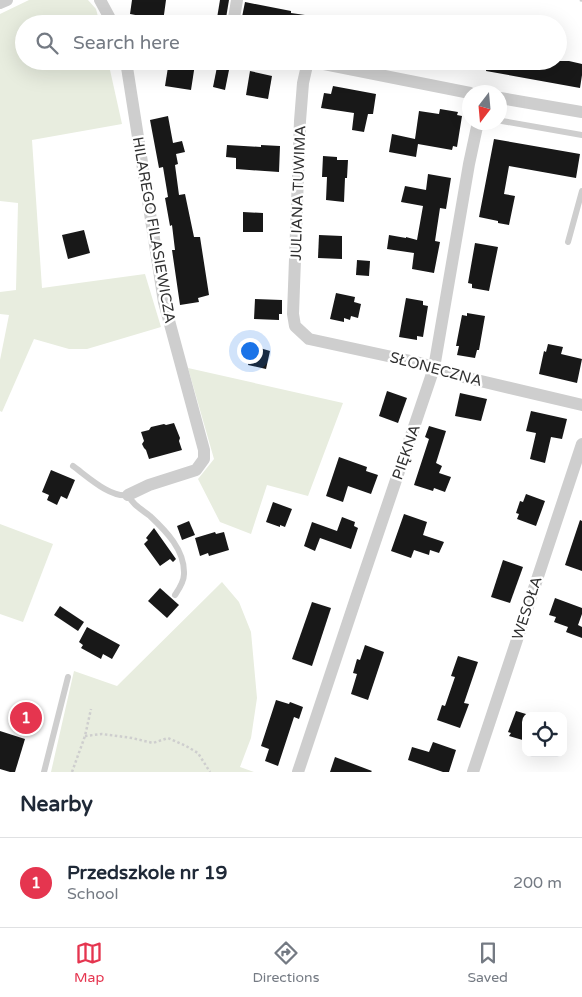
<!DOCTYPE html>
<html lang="en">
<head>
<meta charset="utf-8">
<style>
	:root { --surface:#fff; --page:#f6f6f7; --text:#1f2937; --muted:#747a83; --line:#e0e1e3; --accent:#e5354f }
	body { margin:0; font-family:"Varela Round",sans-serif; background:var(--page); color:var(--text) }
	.controls { position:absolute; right:15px; bottom:15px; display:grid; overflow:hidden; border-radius:10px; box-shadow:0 5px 20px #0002 }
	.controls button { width:45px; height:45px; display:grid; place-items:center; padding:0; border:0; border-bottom:1px solid var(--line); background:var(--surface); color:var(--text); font:25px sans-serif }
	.compass { position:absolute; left:462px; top:85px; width:45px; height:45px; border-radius:50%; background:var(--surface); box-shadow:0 5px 20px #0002; rotate:196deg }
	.you { position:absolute; left:249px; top:350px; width:18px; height:18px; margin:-12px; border:4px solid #fff; border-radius:50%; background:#1a73e8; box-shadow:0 0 0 8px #1a73e833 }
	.badge { display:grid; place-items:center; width:32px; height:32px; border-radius:50%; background:var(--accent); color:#fff; font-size:16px; font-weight:700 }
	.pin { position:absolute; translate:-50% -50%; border:2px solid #fff; box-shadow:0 1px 5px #0006 }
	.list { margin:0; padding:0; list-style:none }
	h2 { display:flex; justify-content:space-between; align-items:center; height:65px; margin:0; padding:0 20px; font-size:21px }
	h2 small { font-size:16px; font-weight:400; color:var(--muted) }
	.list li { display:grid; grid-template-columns:32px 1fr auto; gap:15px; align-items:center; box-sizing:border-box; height:90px; padding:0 20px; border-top:1px solid var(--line) }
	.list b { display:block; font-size:19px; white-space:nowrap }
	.list p { margin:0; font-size:16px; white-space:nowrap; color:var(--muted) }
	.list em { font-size:16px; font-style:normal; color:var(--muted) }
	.icon { flex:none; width:28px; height:28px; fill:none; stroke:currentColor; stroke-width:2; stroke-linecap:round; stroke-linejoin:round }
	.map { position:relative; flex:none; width:582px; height:772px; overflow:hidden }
	.search { position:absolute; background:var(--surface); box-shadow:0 5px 20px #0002; left:15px; right:15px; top:15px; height:55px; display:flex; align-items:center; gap:12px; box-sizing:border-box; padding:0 18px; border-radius:28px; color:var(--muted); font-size:19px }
	.sheet { height:155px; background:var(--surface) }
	nav { display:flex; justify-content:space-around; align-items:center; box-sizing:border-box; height:70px; border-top:1px solid var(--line); background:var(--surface); font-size:14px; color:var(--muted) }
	nav a { display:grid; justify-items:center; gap:2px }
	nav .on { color:var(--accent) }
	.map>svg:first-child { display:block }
	.green { fill:#e8eddf }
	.building { fill:#181818 }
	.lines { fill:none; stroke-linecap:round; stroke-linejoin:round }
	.path { stroke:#cecece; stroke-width:2.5; stroke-dasharray:2.5 2.5; stroke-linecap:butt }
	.service { stroke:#cecece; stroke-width:6 }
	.minor { stroke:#cecece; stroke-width:12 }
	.labels { text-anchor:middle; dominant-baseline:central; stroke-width:5; stroke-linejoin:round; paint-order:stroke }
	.street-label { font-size:15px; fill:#313131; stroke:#fff }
</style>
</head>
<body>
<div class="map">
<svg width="582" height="772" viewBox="0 0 582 772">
	<rect width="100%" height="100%" fill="#fff"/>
	<g class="green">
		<path d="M29 0H88L96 9 100 24H24V61H108L122 124 32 140 42 288 145 274 161 327 87 349H69L34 339 2 412 0 411V360L9 315 0 314V292L16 290 18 203 0 201V14Z"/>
		<path d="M188 368 343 403 308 496 267 485 251 534 220 522 198 479 214 459Z"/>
		<path d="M0 524 53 544 23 622 0 614Z"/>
		<path d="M222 582 239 602 251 632 257 698 251 738 240 767 254 772H51L74 671 117 686Z"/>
	</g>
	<g class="building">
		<path d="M132 0H166L163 22 146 19V17L130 14Z"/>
		<path d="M220 0H229L225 24H216Z"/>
		<path d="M245 2 291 11V13L319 17V24H248L241 22Z"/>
		<path d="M169 61H180L195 64 191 90 165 86Z"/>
		<path d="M487 61H569L582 64V75L580 88 486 71Z"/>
		<path d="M217 67 229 70 225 90 213 87Z"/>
		<path d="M250 71 272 76 268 99 246 95Z"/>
		<path d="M333 86 376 94 373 114H368L364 132 352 130 354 113 321 108 324 93 331 94Z"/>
		<path d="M440 109 458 112 457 115 462 116 457 147 453 146 452 150 418 144 416 157 389 152 392 134 415 139 419 111 439 114Z"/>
		<path d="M168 116 173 143 182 141 185 152 176 154 178 164 175 165 179 195 185 194 194 237H200L209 295 198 298 199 302 180 305 172 250H175L172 225 170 226 165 198 168 197 163 167 159 168 150 120Z"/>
		<path d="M494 139 580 154 576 178 509 166 504 194 515 196 509 225 498 223V221L479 217Z"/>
		<path d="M227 145 261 147V145L280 146 279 172 236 169V158L226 157Z"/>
		<path d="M323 156 337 157V160H348L347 178H345L344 202 326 200 327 177H322Z"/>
		<path d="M428 174 451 178 446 209 440 208 435 241 440 242 434 273 412 269 414 253 387 249 389 235 406 238V237L417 240 423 206 401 202 405 186 426 190Z"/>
		<path d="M243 212 263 213V232H243Z"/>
		<path d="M84 230 90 253 68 259 62 235Z"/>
		<path d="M319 235 342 236V259L318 258Z"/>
		<path d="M475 243 498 247 489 291 472 288V284L468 283Z"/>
		<path d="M357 260 370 261 369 276 356 275Z"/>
		<path d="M336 293 355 297 354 302 361 304 358 318 351 316 350 320 344 318V322L330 319Z"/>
		<path d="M406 298 423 301V305L428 306 423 337 417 336V340L399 337Z"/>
		<path d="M255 299 282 300V314H279V320L254 319Z"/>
		<path d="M467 313 485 316 479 350H477L475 358 457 355 459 346H456L462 315 467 316Z"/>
		<path d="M548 344 563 347 561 354 582 359 577 383 539 374 544 351 546 352Z"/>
		<path d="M253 346 270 351 266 369 248 365Z"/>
		<path d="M387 391 407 398 398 423 379 416Z"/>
		<path d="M460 393 487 399 481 421 455 416Z"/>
		<path d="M531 411 567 419 562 439 551 437 545 463 530 459 536 433 526 431Z"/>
		<path d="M174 423 180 438 179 441 182 450 149 459 146 450 144 448 142 444 144 441 141 432 149 430 151 427 164 424 166 425Z"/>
		<path d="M429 426 446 431 436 463 442 466 439 473 451 477 445 492 434 488 433 491 414 485 429 439 425 437Z"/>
		<path d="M339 457 367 467 366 471 378 475 371 494 348 486 343 502 326 496Z"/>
		<path d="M51 470 75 480 67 499 61 496 57 505 47 500 49 495 42 492Z"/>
		<path d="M526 494 545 501 536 526 517 519 519 514 516 513 520 501 523 502Z"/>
		<path d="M273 502 292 509 285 527 280 525V527L266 522Z"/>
		<path d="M404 514 427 522 423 535 444 542 439 553 430 550 429 555 414 550 411 558 391 551Z"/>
		<path d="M342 517 355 522 354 526 358 528 351 549 320 538 315 551 304 546 312 522 337 531Z"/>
		<path d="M580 520 582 521V571L565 565Z"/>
		<path d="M189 521 195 535 182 540 177 526Z"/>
		<path d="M154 528 176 559 173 562 170 559 160 566 144 544 148 540 146 538Z"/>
		<path d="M215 532 216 534 224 532 229 550 209 556 208 553 200 556 195 538Z"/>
		<path d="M503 560 523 567 510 603 491 597Z"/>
		<path d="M160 588 179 605 167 618 148 601Z"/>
		<path d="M555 598 582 608V614L578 625 582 627V638L566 632 568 627 554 622 556 617 549 615Z"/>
		<path d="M312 602 331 608 312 666 292 659Z"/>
		<path d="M60 606 84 622 78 631 54 615Z"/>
		<path d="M87 627 120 645 112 659 103 654 101 659 81 648 83 645 79 642Z"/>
		<path d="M365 645 384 652 368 700 351 694 357 674 353 673 357 659 360 660Z"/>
		<path d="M458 656 478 662 464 703 469 704 460 728 437 720 442 705 445 706 455 677 451 676Z"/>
		<path d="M276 700 289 704 290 702 303 707 299 719 294 717 278 766 265 761 269 749 261 746Z"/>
		<path d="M516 711 526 714V741L509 736 511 733 508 732Z"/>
		<path d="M0 731 25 739 15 772H10L0 769Z"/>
		<path d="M433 742 456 750 449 772H443L408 760 412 747 429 752Z"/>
		<path d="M335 757 372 771 371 772H330Z"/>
	</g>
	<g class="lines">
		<g class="path">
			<path d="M580 0 582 1"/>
			<path d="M85 736 102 734 132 738 153 743 168 738 186 746 198 753 210 772"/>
			<path d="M72 772 85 736 91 709"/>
		</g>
		<g class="service">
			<path d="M502 121 582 135"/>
			<path d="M568 242 582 191"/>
			<path d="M73 466C87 476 110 498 128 495 133 505 141 509 150 516 166 531 185 550 184 574 184 582 179 589 175 595"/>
			<path d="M44 772 68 677"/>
		</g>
		<g class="minor">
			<path d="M100 0 113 24"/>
			<path d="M0 3 7 0"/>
			<path d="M233 24 237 0"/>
			<path d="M126 61 164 302 204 450V459L196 470 149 485 128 495"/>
			<path d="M308 61 303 83 300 121 293 314 295 326 309 339 420 363 451 374 582 405"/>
			<path d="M309 61 470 93"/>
			<path d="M500 98 582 112"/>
			<path d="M298 772 357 595 434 368 469 164 478 122"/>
			<path d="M473 772 582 444"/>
		</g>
	</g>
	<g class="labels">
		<g class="street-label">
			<text transform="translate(298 193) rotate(-88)">JULIANA TUWIMA</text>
			<text transform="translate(154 230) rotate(80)">HILAREGO FILASIEWICZA</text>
			<text transform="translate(436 369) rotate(15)">SŁONECZNA</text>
			<text transform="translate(406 452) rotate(-71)">PIĘKNA</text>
			<text transform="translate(527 608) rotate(-72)">WESOŁA</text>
		</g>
	</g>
</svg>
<div class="controls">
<button><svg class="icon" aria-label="locate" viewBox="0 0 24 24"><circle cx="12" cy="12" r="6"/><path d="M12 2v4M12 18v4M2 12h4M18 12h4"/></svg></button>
</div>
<svg class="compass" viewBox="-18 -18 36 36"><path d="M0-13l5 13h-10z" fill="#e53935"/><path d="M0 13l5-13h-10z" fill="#747a83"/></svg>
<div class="you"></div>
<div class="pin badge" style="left:26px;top:718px">1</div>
<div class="search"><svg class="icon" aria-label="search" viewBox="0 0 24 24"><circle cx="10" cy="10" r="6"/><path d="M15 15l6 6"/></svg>Search here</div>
</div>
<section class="sheet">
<h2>Nearby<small></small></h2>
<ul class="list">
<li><span class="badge">1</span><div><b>Przedszkole nr 19</b><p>School</p></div><em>200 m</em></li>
</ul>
</section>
<nav>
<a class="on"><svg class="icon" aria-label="map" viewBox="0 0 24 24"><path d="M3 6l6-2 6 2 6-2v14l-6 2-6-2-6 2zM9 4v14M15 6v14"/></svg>Map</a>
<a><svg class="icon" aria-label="directions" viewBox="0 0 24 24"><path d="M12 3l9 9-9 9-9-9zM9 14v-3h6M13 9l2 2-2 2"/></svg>Directions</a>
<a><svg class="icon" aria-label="saved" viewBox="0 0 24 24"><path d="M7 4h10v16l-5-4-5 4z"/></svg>Saved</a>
</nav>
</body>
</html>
